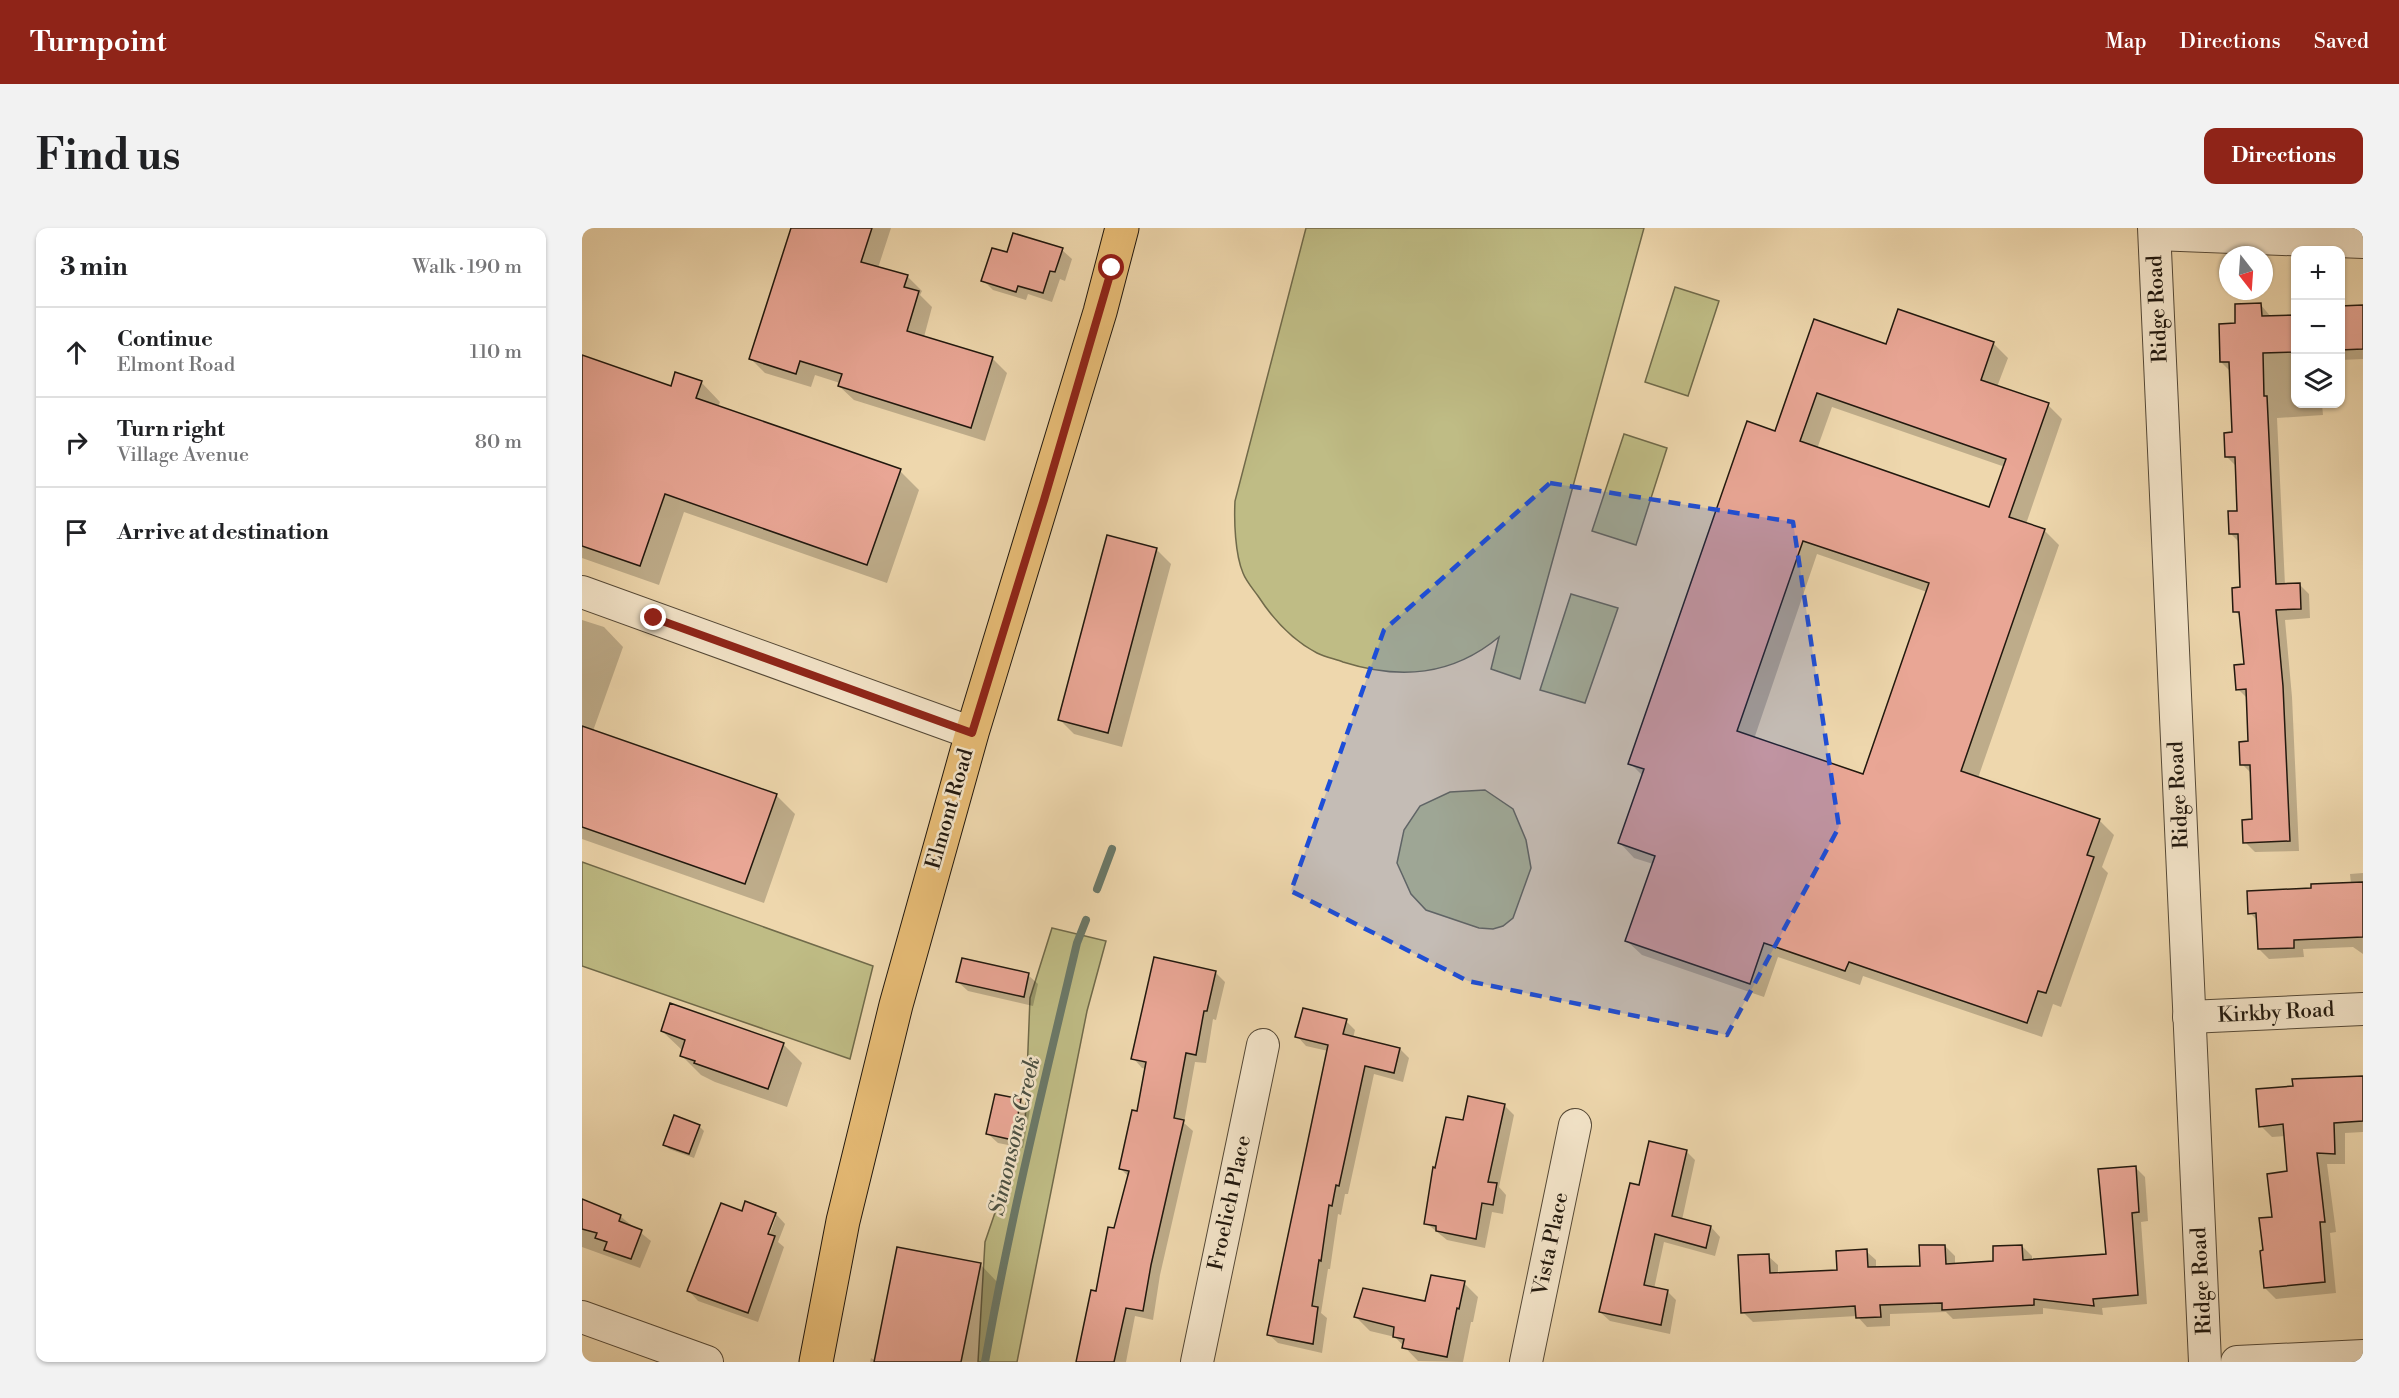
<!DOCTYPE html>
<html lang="en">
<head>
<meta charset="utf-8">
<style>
	:root { --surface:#fff; --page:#f2f2f2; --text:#202124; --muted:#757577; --line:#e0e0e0; --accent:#8f2418 }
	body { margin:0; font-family:"Libre Bodoni",serif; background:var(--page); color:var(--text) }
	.controls { position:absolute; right:18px; top:18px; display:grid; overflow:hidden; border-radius:12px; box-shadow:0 2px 4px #0004 }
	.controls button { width:54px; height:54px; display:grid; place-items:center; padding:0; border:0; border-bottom:2px solid var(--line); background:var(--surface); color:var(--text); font:30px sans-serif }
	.compass { position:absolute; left:1637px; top:18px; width:54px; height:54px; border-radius:50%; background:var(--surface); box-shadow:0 2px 4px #0004; rotate:163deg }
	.stop { position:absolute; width:18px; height:18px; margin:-14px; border:4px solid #8f2418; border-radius:50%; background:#fff }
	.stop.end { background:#8f2418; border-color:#fff; box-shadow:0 2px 6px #0008 }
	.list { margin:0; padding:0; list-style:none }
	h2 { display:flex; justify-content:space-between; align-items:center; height:78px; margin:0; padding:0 24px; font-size:26px }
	h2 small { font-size:20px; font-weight:400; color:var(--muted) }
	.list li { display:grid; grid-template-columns:39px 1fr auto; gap:18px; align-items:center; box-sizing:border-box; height:90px; padding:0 24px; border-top:2px solid var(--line) }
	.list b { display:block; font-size:22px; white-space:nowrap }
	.list p { margin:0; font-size:20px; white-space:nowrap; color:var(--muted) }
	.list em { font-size:20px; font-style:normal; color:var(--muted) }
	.icon { flex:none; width:33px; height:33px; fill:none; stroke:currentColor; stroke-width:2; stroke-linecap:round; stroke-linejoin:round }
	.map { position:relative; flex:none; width:1781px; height:1134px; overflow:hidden; border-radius:12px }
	header { display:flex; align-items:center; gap:36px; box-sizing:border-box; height:84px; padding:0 30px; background:var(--accent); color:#fff }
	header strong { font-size:28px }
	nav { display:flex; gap:33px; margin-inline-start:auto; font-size:21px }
	.intro { display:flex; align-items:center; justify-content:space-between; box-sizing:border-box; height:144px; padding:0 36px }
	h1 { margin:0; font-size:42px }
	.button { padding:15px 27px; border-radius:12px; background:var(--accent); color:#fff; font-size:21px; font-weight:700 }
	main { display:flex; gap:36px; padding:0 36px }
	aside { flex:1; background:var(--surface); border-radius:12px; box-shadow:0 2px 4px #0004 }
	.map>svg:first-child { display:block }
	.green { fill:#bfbc85; stroke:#706a4a; stroke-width:1.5 }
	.shadow { fill:#0003; fill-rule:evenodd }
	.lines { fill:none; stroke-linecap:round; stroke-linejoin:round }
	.stream { stroke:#6a7969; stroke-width:8 }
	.building { fill:#e9a695; stroke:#21180e; stroke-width:1.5; fill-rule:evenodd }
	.minor-casing { stroke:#544836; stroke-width:34 }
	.major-casing { stroke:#21180e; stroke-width:35 }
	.minor { stroke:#f4e5ca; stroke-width:32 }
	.major { stroke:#e7bc76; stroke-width:33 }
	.route { stroke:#8f2418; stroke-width:8 }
	.marked { fill:#1d4ed8; fill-opacity:0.2; stroke:#1d4ed8; stroke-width:4.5; stroke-dasharray:12 8; stroke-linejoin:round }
	.labels { text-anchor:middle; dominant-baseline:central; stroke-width:5; stroke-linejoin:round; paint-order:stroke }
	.street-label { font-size:21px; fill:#21180e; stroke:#f4e5ca }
	.water-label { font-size:22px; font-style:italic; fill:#4c5143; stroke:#f4e5ca }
</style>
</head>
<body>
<header>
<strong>Turnpoint</strong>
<nav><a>Map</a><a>Directions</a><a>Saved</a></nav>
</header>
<div class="intro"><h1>Find us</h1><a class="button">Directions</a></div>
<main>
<aside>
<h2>3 min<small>Walk · 190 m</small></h2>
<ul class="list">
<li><svg class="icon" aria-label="ahead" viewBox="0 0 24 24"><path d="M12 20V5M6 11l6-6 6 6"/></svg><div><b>Continue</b><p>Elmont Road</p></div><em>110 m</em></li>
<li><svg class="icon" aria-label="right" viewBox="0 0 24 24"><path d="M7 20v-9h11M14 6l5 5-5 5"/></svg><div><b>Turn right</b><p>Village Avenue</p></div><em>80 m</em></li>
<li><svg class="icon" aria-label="arrive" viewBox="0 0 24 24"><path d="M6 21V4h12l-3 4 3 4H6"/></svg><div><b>Arrive at destination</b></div></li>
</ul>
</aside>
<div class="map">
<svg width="1781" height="1134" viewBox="0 0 1781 1134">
	<rect width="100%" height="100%" fill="#eed7ad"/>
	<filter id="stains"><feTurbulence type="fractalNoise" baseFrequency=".00333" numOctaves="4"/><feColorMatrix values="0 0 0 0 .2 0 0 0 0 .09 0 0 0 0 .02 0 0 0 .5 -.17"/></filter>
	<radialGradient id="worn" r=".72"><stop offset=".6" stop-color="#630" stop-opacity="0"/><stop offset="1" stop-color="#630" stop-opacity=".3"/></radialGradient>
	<g class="green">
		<path d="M724 0H1062L938 451 909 441 917 409C870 448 818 452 761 434 753 431 743 429 735 425 710 412 691 391 676 368 671 361 664 353 661 345 653 326 652 293 653 273Z"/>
		<path d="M1093 59 1137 73 1106 168 1063 154Z"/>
		<path d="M1042 206 1085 220 1054 317 1010 303Z"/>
		<path d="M989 366 1036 380 1003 475 958 462Z"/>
		<path d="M903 562 931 581 944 612 949 640 931 690 921 698 911 701 897 700 844 682 829 666 815 635 822 602 838 578 868 564Z"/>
		<path d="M0 634 291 738 268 831 0 738Z"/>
		<path d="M470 700 524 713 505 783 435 1134H396L403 1014 443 897 448 770Z"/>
	</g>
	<g class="shadow">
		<path d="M210 0H309L296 40 325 48 340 63 338 67 350 79 342 109 410 130 425 145 403 213 272 172 257 158 258 155 233 147 229 159 183 145 169 131Z"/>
		<path d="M480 22 490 31 483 53 478 51 470 74 446 66 444 72 411 62 401 52 426 26Z"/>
		<path d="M1679 77 1689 89 1714 88V176H1740L1741 187 1695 190 1703 357 1717 356 1727 366 1728 390 1703 392 1710 469 1717 623 1673 624 1663 614 1672 593 1670 546 1660 536 1668 515 1666 471 1656 461 1664 437 1660 390 1653 383 1659 361 1657 314 1649 306 1657 284 1655 239 1644 228 1651 206 1648 143 1639 134 1655 97Z"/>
		<path d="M1758 78H1781V131L1758 132Z"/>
		<path d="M1233 92 1305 118 1411 115 1426 130 1415 159 1466 177 1480 191 1444 296 1462 302 1477 317 1396 550 1517 592 1532 607 1520 639 1526 645 1479 779 1471 776 1460 809 1281 748 1278 757 1196 729 1182 769 1060 727 1045 713 1071 636 1052 630 1038 615 1061 548 1048 535 1194 205ZM1250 179 1423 239 1408 280 1235 221ZM1235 326 1345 364 1282 548 1172 511Z"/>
		<path d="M0 129 89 159 119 154 138 174 136 179 318 243 337 262 305 355 102 284 77 357 0 330Z"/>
		<path d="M526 309 575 322 589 336 540 519 492 506 477 491Z"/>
		<path d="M0 392 22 399 41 419 11 503 194 567 213 586 182 675 0 611Z"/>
		<path d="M1781 645V726L1771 719 1721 721 1722 729 1687 731 1677 721 1676 693 1668 685 1730 661 1769 656 1768 646Z"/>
		<path d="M633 744 643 754 634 792 631 791 624 835 613 834 602 895 611 903 578 1047 571 1092 553 1088 544 1134H496L547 949 538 940 556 884 564 841 560 840 551 830Z"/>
		<path d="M446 747 456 756 451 778 386 763 376 754Z"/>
		<path d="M764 793 773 802 771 810 818 821 827 830 821 854 792 846 766 966H763L759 987 756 986 748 1041H746L739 1085 745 1090 740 1125 696 1115 686 1106 746 823 724 818 715 808Z"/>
		<path d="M80 803 201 816 220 835 205 879 133 854 119 847 100 828 101 823Z"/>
		<path d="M1781 850V904L1763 905V936H1745L1754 1004 1748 1005 1754 1065 1694 1071 1683 1060V1024L1707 945 1704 908 1690 909 1679 898Z"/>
		<path d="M439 873 448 882 441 920 416 915 406 906Z"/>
		<path d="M922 877 932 887 917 959 924 967 921 986 910 984 903 1020 865 1012 844 995 882 894Z"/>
		<path d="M117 898 122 903 112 930 87 921 83 916Z"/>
		<path d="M1104 923 1113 932 1100 992 1129 999 1138 1009 1133 1028 1082 1014 1072 1061 1085 1063 1094 1072 1088 1106 1028 1093 1018 1084 1058 959Z"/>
		<path d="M1553 939 1563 949 1566 993 1559 994 1565 1076 1520 1080 1521 1087 1461 1080V1086L1371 1091 1364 1084 1308 1086V1098L1285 1099 1275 1088 1171 1094 1161 1084 1186 1028 1196 1037V1046L1257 1043 1284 1023 1294 1032V1041L1340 1040 1363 1018 1373 1028V1037L1413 1035 1440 1018 1450 1028V1033L1526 1028Z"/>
		<path d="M0 974 38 988 69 1013 58 1040 0 1019Z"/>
		<path d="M164 975 194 986 203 996 196 1014 202 1019 176 1094 116 1073 107 1063 161 985ZM191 989H194L185 1013 182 1012Z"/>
		<path d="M398 1036 417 1056 401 1134H288L289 1130 294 1133Z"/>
		<path d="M882 1055 896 1069 891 1094H889L881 1134 836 1133 813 1109 788 1103 774 1089 845 1074Z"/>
	</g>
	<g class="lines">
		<g class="stream">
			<path d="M515 661 530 621"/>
			<path d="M403 1134C428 993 462 854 495 715L504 692"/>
		</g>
	</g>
	<g class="building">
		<path d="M209 0H290L279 34 326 47 322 59 337 63 325 103 411 129 389 200 256 158 260 146 218 133 214 146 167 131Z"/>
		<path d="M431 5 481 20 473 44 468 43 461 65 436 58 434 64 399 53 410 20 425 24Z"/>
		<path d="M1679 75 1680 88 1713 87V124L1681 125 1682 168H1685L1694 356 1718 355 1719 381 1694 382 1701 458 1708 613 1661 615 1660 592 1670 591 1668 537H1658L1657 514 1666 513 1664 461 1654 462 1652 437 1662 436 1657 384H1651L1650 360 1658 359 1656 306H1647L1646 283H1655L1653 229H1643L1642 205 1650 204 1647 134H1638L1637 96 1653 95V76Z"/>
		<path d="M1781 77V121L1758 122V78Z"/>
		<path d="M1316 81 1412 114 1399 152 1467 175 1427 289 1463 301 1379 543 1518 591 1505 627 1512 629 1464 765 1456 763 1445 795 1267 734 1263 743 1182 715 1168 756 1043 713 1073 628 1036 615 1062 541 1046 536 1165 193 1193 203 1232 91 1304 116ZM1235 165 1424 231 1407 279 1218 213ZM1221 313 1347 355 1281 546 1155 503Z"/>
		<path d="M0 127 89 158 93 144 120 153 114 170 319 241 285 337 83 266 58 338 0 318Z"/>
		<path d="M525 307 575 320 526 505 476 492Z"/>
		<path d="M0 498 195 566 163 656 0 599Z"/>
		<path d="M1781 654V709L1712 712V720L1676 721 1674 685 1666 686 1665 663 1729 660V656Z"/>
		<path d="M572 729 634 743 625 783H622L614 827 604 825 592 890 602 892 569 1037 561 1083 544 1080 532 1134H494L509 1062 514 1063 526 999 532 1000 547 943 537 941 550 882 555 883 564 834 549 831Z"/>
		<path d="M380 730 447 745 442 769 374 754Z"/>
		<path d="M88 775 202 815 186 861 112 835 113 833 98 828 103 812 79 803Z"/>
		<path d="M721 780 765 791 761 806 818 820 812 845 783 838 757 958 754 957 750 978 747 977 739 1033 737 1032 730 1078 736 1079 731 1116 685 1107 746 817 713 809Z"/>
		<path d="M1781 848V893L1752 895 1753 926 1735 925 1743 994H1738L1743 1054 1682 1060 1678 1023 1681 1022 1677 990 1690 989 1685 946 1705 943 1701 896 1677 899 1674 861 1711 858 1710 851Z"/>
		<path d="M413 866 439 871 431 912 404 906Z"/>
		<path d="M886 868 923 876 906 954 915 955 911 977 900 975 894 1011 854 1003V998L842 996 851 939 853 940 864 889 881 892Z"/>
		<path d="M92 887 118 897 107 926 81 917Z"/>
		<path d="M1067 913 1105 922 1090 988 1129 998 1124 1020 1073 1006 1062 1057 1086 1062 1079 1097 1017 1084 1048 955 1057 957Z"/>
		<path d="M1554 938 1557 984 1550 985 1556 1067 1511 1071 1512 1078 1452 1071V1077L1360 1082V1075L1298 1077 1299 1089 1274 1090 1273 1078 1159 1085 1156 1027 1187 1026 1188 1045 1255 1042 1254 1023 1285 1021 1286 1039 1338 1038 1337 1017H1363L1364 1036 1411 1033V1018L1440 1017 1441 1032 1524 1026 1516 941Z"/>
		<path d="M0 971 39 987 37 993 60 1002 49 1031 22 1022 25 1014 13 1010 15 1005 0 1001Z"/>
		<path d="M163 973 194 985 186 1006 193 1008 166 1085 105 1063 139 975 160 983Z"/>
		<path d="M315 1019 399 1035 379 1134H292Z"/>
		<path d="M849 1047 883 1053 877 1081 875 1080 865 1129 820 1120 822 1111 811 1109 812 1099 772 1089 781 1060 843 1073Z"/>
	</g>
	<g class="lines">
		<defs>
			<g id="minor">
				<path d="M1572 0 1623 1134"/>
				<path d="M1573 6 1781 14"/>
				<path d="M0 364 390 505"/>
				<path d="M1607 789 1781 781"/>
				<path d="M0 1089 125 1134"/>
				<path d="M615 1134 681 817"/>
				<path d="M944 1134 993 897"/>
				<path d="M1655 1134 1781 1128"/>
			</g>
			<path id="major" d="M234 1134 261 993 314 777 390 505 518 84 540 0"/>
		</defs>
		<use href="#minor" class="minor-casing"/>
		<use href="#major" class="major-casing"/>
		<use href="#minor" class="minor"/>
		<use href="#major" class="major"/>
	</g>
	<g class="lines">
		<path class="route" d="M72 390 390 505 462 272 530 40"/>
	</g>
	<path class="marked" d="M968 255 1211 294 1257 599 1145 807 886 753 709 663 802 402Z"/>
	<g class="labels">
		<g class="street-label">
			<text transform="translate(1576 81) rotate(-93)">Ridge Road</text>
			<text transform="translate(1597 567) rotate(-93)">Ridge Road</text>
			<text transform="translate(368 581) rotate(-74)">Elmont Road</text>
			<text transform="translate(1694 785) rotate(-3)">Kirkby Road</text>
			<text transform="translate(648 975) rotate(-78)">Froelich Place</text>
			<text transform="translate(969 1016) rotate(-78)">Vista Place</text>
			<text transform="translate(1620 1053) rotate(-93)">Ridge Road</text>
		</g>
		<g class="water-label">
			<text transform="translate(433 908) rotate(-77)">Simonsons Creek</text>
		</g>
	</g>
	<rect width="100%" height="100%" filter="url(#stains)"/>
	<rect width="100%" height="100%" fill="url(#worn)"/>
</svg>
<div class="controls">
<button>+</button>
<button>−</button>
<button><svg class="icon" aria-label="layers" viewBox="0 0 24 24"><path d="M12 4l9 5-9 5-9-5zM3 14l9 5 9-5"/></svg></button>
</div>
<svg class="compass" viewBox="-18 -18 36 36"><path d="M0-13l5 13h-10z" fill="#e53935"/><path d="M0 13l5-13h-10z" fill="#757577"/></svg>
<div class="stop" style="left:530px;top:40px"></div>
<div class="stop end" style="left:72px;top:390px"></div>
</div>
</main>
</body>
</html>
